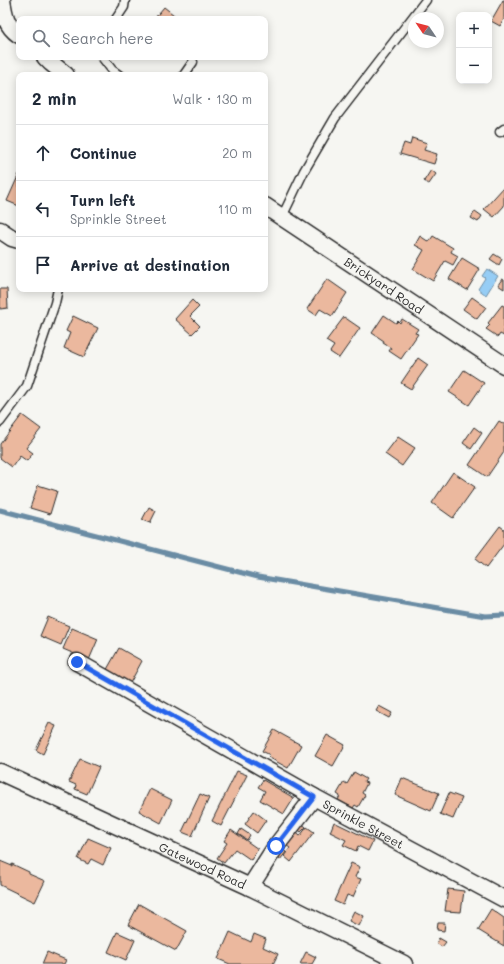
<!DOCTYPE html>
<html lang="en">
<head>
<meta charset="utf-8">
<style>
	:root { --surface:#fff; --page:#f2f2f3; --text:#1f2937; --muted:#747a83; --line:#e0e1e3 }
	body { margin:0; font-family:Mali,sans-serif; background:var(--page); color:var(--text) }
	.controls { position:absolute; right:12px; top:12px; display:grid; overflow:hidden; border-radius:8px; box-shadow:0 2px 10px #0003 }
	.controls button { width:36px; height:36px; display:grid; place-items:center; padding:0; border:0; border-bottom:1px solid var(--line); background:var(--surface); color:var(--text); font:20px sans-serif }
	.compass { position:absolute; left:408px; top:12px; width:36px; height:36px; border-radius:50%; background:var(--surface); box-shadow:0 2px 10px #0003; rotate:305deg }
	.stop { position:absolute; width:12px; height:12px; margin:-9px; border:3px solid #2563eb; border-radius:50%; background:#fff }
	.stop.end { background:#2563eb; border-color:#fff; box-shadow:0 1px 4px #0008 }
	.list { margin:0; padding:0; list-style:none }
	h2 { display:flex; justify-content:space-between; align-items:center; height:52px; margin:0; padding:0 16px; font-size:17px }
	h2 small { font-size:13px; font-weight:400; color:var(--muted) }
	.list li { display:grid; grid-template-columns:26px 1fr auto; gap:12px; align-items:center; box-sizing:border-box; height:56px; padding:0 16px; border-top:1px solid var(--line) }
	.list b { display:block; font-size:15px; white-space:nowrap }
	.list p { margin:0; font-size:13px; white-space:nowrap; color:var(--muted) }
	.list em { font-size:13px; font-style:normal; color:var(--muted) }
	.icon { flex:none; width:22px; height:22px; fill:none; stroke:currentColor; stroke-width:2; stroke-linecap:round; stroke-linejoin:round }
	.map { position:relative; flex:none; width:504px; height:964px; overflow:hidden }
	.search { position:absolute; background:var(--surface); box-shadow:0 2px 10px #0003; left:16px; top:16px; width:252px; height:44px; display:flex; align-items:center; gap:10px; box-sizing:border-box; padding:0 14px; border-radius:8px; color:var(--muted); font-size:15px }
	.panel { position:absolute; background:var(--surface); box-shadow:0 2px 10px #0003; left:16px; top:72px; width:252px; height:220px; border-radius:8px }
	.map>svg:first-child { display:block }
	.water { fill:#96cdf5; stroke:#6b8ca4 }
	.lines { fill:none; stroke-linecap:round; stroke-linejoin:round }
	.stream { stroke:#6b8ca4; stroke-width:5 }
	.building { fill:#ebb89e; stroke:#2b2b2b }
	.service-casing { stroke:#2b2b2b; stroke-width:11 }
	.minor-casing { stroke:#2b2b2b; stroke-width:19 }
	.service { stroke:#f6f6f2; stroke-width:8 }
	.minor { stroke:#f6f6f2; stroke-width:16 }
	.route { stroke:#2563eb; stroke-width:5 }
	.labels { text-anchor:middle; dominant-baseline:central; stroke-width:3; stroke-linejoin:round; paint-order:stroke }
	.street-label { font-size:12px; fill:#2b2b2b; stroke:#f6f6f2 }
</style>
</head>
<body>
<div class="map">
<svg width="504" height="964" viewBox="0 0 504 964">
	<rect width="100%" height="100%" fill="#f6f6f2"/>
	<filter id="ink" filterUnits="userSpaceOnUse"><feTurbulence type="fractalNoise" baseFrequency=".025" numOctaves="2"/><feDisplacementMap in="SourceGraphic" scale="8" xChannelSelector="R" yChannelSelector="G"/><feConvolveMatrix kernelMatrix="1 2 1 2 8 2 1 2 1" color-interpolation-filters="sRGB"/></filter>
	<g filter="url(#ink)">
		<path class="water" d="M487 269 498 276 486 295 478 289 485 278 482 276Z"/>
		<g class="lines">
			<path class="stream" d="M0 510 258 577 485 616 504 615"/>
		</g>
		<g class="building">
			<path d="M503 0H504V19L500 26 491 21Z"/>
			<path d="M164 7 179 19H154Z"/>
			<path d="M412 138 427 143 424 150 437 154 434 164 400 154 404 143 410 145Z"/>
			<path d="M431 170 436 174 429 184 424 181Z"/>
			<path d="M19 174V206L7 201Z"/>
			<path d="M504 187V206L494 217 484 209Z"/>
			<path d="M475 211 482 216 478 222 471 218Z"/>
			<path d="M420 236 429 242 433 236 453 248 451 252 458 256 453 265 445 261 433 281 413 269 424 250 415 245Z"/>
			<path d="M494 254 502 259 499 265 490 259Z"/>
			<path d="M462 258 480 269 467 290 449 279Z"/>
			<path d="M327 279 347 293 332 316 320 309 316 315 307 309Z"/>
			<path d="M502 279 504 280V289L498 285Z"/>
			<path d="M0 289H7L8 308 0 309Z"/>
			<path d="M472 297 486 307 477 319 463 309Z"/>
			<path d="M192 300 199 307 190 316 200 326 192 334 175 319Z"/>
			<path d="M502 305 504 306V336L500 334 498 337 486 329 490 325 488 323Z"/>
			<path d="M384 315 396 323 398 321 400 323 402 319 418 329 415 333 418 334 401 359 389 351 391 348 383 343 384 341 372 333Z"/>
			<path d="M73 316 98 328 84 357 64 348 70 333 66 331Z"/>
			<path d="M344 317 360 328 339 358 330 352 334 346 326 341Z"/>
			<path d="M418 358 428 365 411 389 401 383Z"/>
			<path d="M464 370 484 383 469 405 449 392Z"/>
			<path d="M22 415 41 429 26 448 33 453 27 461 20 456 12 467 0 458V444Z"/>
			<path d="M499 421 504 424V452L487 477 469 465Z"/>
			<path d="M474 427 482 433 471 449 463 443Z"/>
			<path d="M398 437 415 448 402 466 385 454Z"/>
			<path d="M453 472 475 487 453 518 432 503Z"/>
			<path d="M38 485 57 491 50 514 30 508Z"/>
			<path d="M149 507 156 511 150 523 142 520Z"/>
			<path d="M500 526 504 529V544L486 568 475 559Z"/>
			<path d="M48 617 69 626 61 645 40 636Z"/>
			<path d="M72 628 98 639 89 660 63 649Z"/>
			<path d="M119 648 142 661 129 685 105 673Z"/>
			<path d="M379 706 392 713 389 718 376 711Z"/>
			<path d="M49 723 56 726 43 754 36 750Z"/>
			<path d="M274 730 301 745 288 768 268 757 270 755 262 751Z"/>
			<path d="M327 735 345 745 333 766 315 756Z"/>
			<path d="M80 759 99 767 87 794 75 789 76 785 69 782Z"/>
			<path d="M237 771 247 775 221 826 212 821Z"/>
			<path d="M354 772 366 779 364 782 367 783 362 793 365 795 358 807 355 805 353 808 338 800 340 796 337 794 344 782 347 784Z"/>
			<path d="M402 778 439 793 431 811 395 795Z"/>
			<path d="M263 780 294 798 284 814 260 800 265 791 258 787Z"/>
			<path d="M150 789 172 800 161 823 139 811Z"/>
			<path d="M449 793 462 798 453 819 440 814Z"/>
			<path d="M200 794 209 798 192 836 182 832Z"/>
			<path d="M254 811 266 820 257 833 245 824Z"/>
			<path d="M300 822 306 827 301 832 295 827Z"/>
			<path d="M334 822 373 841 368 851 358 846 356 851 343 845 346 840 330 832Z"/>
			<path d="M307 827 314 832 291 862 284 856 290 848 283 843 293 830 300 836Z"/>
			<path d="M241 829 250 835 247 840 238 834Z"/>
			<path d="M231 830 258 849 251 860 235 849 224 863 217 858 227 843 224 841Z"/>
			<path d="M88 838 111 848 103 865 91 859 88 864 78 859Z"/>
			<path d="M280 847 286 852 280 860 275 856Z"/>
			<path d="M0 861 12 866V864L29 872V874L45 881 35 902 0 885Z"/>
			<path d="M351 863 360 867 355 877 361 879 353 897 347 895 343 905 334 901Z"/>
			<path d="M448 889 464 891 461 912 445 911Z"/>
			<path d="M139 904 187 931 176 951 128 925Z"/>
			<path d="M491 909 504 918V946L478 930Z"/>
			<path d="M354 911 364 916 359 926 349 921Z"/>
			<path d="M438 923H445L444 931 437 930Z"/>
			<path d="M117 932 135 940 126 960 108 952Z"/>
			<path d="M230 932 251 942 254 934 266 939 263 947 278 954 273 964H230L218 959Z"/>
			<path d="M439 938 446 942 442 947 436 943Z"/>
			<path d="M47 952 66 960 64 964H42Z"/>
			<path d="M306 952 316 957 312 964H300Z"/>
		</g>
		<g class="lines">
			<defs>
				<g id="service">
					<path d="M116 19 124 7 125 0"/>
					<path d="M102 57 112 70 119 75"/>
					<path d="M184 75 193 62"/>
					<path d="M500 132 504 129"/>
					<path d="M282 217 304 171 335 118 426 0"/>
					<path d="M0 422 27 386 55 303 58 289"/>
				</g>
				<g id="minor">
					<path d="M2 0C4 14 6 26 19 35"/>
					<path d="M45 57 51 63 66 75"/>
					<path id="s1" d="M265 206 504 365"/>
					<path d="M0 230 12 238 19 240"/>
					<path id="s2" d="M77 662 314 797 504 899"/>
					<path id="s3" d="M0 772 250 887 404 964"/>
					<path d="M250 887 276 846 314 797"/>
				</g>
			</defs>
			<use href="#service" class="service-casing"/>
			<use href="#minor" class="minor-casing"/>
			<use href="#service" class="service"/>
			<use href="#minor" class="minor"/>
		</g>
	</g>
	<g class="lines" filter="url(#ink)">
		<path class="route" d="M77 662 314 797 276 846"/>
	</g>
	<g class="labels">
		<g class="street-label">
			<text stroke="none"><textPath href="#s1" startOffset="143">Brickyard Road</textPath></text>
			<text stroke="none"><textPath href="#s2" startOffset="329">Sprinkle Street</textPath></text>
			<text stroke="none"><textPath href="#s3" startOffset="223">Gatewood Road</textPath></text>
		</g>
	</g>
</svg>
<div class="controls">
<button>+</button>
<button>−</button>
</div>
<svg class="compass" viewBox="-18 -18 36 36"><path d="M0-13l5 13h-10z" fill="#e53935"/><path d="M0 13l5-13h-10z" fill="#747a83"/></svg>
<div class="stop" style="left:276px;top:846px"></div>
<div class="stop end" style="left:77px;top:662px"></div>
<div class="search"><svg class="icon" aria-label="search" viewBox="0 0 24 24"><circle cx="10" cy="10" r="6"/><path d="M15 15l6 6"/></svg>Search here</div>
<section class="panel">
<h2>2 min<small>Walk · 130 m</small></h2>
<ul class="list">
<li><svg class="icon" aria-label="ahead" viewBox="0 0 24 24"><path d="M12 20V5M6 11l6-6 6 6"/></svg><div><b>Continue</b></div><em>20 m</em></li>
<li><svg class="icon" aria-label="left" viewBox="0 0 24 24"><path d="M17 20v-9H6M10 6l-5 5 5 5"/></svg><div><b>Turn left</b><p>Sprinkle Street</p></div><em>110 m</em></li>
<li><svg class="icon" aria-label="arrive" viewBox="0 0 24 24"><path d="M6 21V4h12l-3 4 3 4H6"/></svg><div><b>Arrive at destination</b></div></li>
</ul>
</section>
</div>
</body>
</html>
